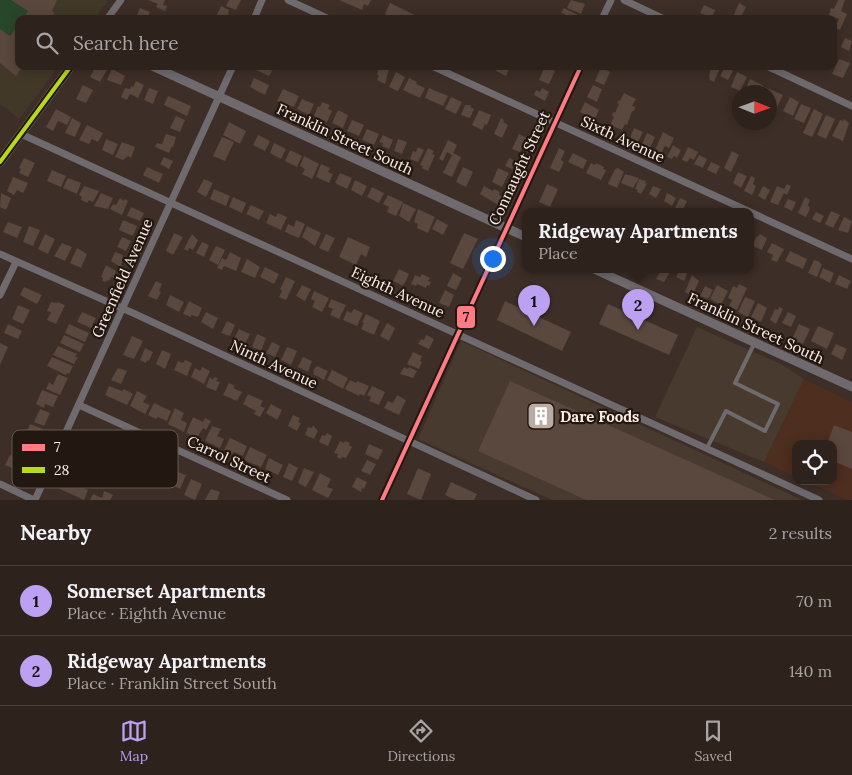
<!DOCTYPE html>
<html lang="en">
<head>
<meta charset="utf-8">
<style>
	:root { --surface:#2e221d; --page:#362a26; --text:#f1f3f6; --muted:#a7a4a4; --line:#493f3b; --accent:#bca0f2 }
	body { margin:0; font-family:Lora,serif; background:var(--page); color:var(--text) }
	.controls { position:absolute; right:15px; bottom:15px; display:grid; overflow:hidden; border-radius:10px; box-shadow:0 2px 12px #0003 }
	.controls button { width:45px; height:45px; display:grid; place-items:center; padding:0; border:0; border-bottom:1px solid var(--line); background:var(--surface); color:var(--text); font:25px sans-serif }
	.compass { position:absolute; left:732px; top:85px; width:45px; height:45px; border-radius:50%; background:var(--surface); box-shadow:0 2px 12px #0003; rotate:91deg }
	.you { position:absolute; left:492px; top:258px; width:18px; height:18px; margin:-12px; border:4px solid #fff; border-radius:50%; background:#1a73e8; box-shadow:0 0 0 8px #1a73e833 }
	.badge { display:grid; place-items:center; width:32px; height:32px; border-radius:50%; background:var(--accent); color:#111; font-size:16px; font-weight:700 }
	.pin { position:absolute; translate:-50% -41px; filter:drop-shadow(0 1px 2px #0008) }
	.pin::after { content:''; position:absolute; top:26px; width:18px; height:15px; background:inherit; clip-path:polygon(0 0,100% 0,50% 100%) }
	.popup { position:absolute; left:522px; top:208px; width:232px; height:65px; box-sizing:border-box; display:grid; place-content:center; border-radius:10px; background:var(--surface); filter:drop-shadow(0 1px 4px #0005); font-size:16px; white-space:nowrap; color:var(--muted) }
	.popup b { font-size:19px; color:var(--text) }
	.popup::after { content:''; position:absolute; left:50%; top:100%; margin-left:-10px; border:10px solid transparent; border-top-color:var(--surface) }
	.list { margin:0; padding:0; list-style:none }
	h2 { display:flex; justify-content:space-between; align-items:center; height:65px; margin:0; padding:0 20px; font-size:21px }
	h2 small { font-size:16px; font-weight:400; color:var(--muted) }
	.list li { display:grid; grid-template-columns:32px 1fr auto; gap:15px; align-items:center; box-sizing:border-box; height:70px; padding:0 20px; border-top:1px solid var(--line) }
	.list b { display:block; font-size:19px; white-space:nowrap }
	.list p { margin:0; font-size:16px; white-space:nowrap; color:var(--muted) }
	.list em { font-size:16px; font-style:normal; color:var(--muted) }
	.icon { flex:none; width:28px; height:28px; fill:none; stroke:currentColor; stroke-width:2; stroke-linecap:round; stroke-linejoin:round }
	.map { position:relative; flex:none; width:852px; height:500px; overflow:hidden }
	.search { position:absolute; background:var(--surface); box-shadow:0 2px 12px #0003; left:15px; right:15px; top:15px; height:55px; display:flex; align-items:center; gap:12px; box-sizing:border-box; padding:0 18px; border-radius:10px; color:var(--muted); font-size:19px }
	.sheet { height:205px; background:var(--surface) }
	nav { display:flex; justify-content:space-around; align-items:center; box-sizing:border-box; height:70px; border-top:1px solid var(--line); background:var(--surface); font-size:14px; color:var(--muted) }
	nav a { display:grid; justify-items:center; gap:2px }
	nav .on { color:var(--accent) }
	.map>svg:first-child { display:block }
	.built { fill:#4d2e1f }
	.industrial { fill:#483a2e }
	.education { fill:#413828 }
	.green { fill:#27472a }
	.building { fill:#5a473e }
	.lines { fill:none; stroke-linecap:round; stroke-linejoin:round }
	.service { stroke:#6e6a6e; stroke-width:4 }
	.minor { stroke:#6e6a6e; stroke-width:7 }
	.tertiary { stroke:#6e6a6e; stroke-width:9 }
	.bus-1-casing { stroke:#231711; stroke-width:8 }
	.bus-2-casing { stroke:#231711; stroke-width:8 }
	.bus-1 { stroke:#fe7b83; stroke-width:4 }
	.bus-2 { stroke:#b6da17; stroke-width:4 }
	.labels { text-anchor:middle; dominant-baseline:central; stroke-width:4.5; stroke-linejoin:round; paint-order:stroke }
	.street-label { font-size:15px; fill:#fdeee7; stroke:#231711 }
	.poi-label { font-size:15px; font-weight:bold; fill:#fdeee7; stroke:#231711; text-anchor:start }
	.key { fill:#231711; stroke:#645851; stroke-width:1 }
	.key-label { font-size:14px; fill:#fdeee7 }
	.line-badge { stroke:#231711; stroke-width:2 }
	.pale-badge-label { font-size:14px; text-anchor:middle; font-weight:bold; fill:#111 }
</style>
</head>
<body>
<div class="map">
<svg width="852" height="500" viewBox="0 0 852 500">
	<rect width="100%" height="100%" fill="#3d2e27"/>
	<path class="built" d="M804 379 852 402V500H847L806 481H833V444H796V477L764 462Z"/>
	<g class="industrial">
		<path d="M697 327 781 364 804 379 764 462 655 417Z"/>
		<path d="M461 341 802 500H552L418 439Z"/>
	</g>
	<path class="education" d="M0 0H108L94 19H19V66H59L19 119 0 104Z"/>
	<path class="green" d="M0 0H11L28 11 23 19H19V24L10 36 0 29Z"/>
	<g class="building">
		<path d="M11 0H57L52 11 54 12 53 19H23L28 11Z"/>
		<path d="M148 0H165L163 5 167 6 165 11 156 7 158 4Z"/>
		<path d="M229 0H241L236 10 226 6Z"/>
		<path d="M339 0H371L368 6 364 4 362 10Z"/>
		<path d="M571 0 585 4 581 14 567 8Z"/>
		<path d="M838 0H845L841 11 847 14 840 30 835 28 839 19 829 15 831 8 834 9Z"/>
		<path d="M390 3 423 19H389L390 17 385 14Z"/>
		<path d="M739 3 746 7 740 19H732Z"/>
		<path d="M704 5 715 10 712 18 700 13Z"/>
		<path d="M221 6 229 10 228 14 233 17 232 19H215Z"/>
		<path d="M140 8 150 12 147 19H135Z"/>
		<path d="M564 8 578 15 577 19H563L565 14 561 13Z"/>
		<path d="M19 24V66H23L16 76 0 63V29L10 36Z"/>
		<path d="M845 38 852 41 849 51 841 47Z"/>
		<path d="M839 59 850 63 843 78 832 74Z"/>
		<path d="M96 66 108 68 100 82 90 77Z"/>
		<path d="M258 66H270L273 69 269 76 256 70Z"/>
		<path d="M380 66 389 69 385 84 377 80 379 76 377 74Z"/>
		<path d="M499 66H510L506 76 496 71Z"/>
		<path d="M545 66 555 71 549 84 539 80Z"/>
		<path d="M712 66H721L714 82 709 79 710 77 709 76Z"/>
		<path d="M601 67 610 72 604 85 595 81Z"/>
		<path d="M725 67 733 71 728 80 720 76Z"/>
		<path d="M112 69 125 76 121 85 107 80Z"/>
		<path d="M396 72 405 77 398 91 389 87Z"/>
		<path d="M737 72 747 77 740 91 731 87Z"/>
		<path d="M254 78 269 85 265 95 250 87Z"/>
		<path d="M409 78 417 82 416 84 425 88 420 98 403 90Z"/>
		<path d="M750 79 764 86 762 92H744Z"/>
		<path d="M136 81 144 85 138 98 130 94 127 100 121 97 125 88 130 89 131 86 133 87Z"/>
		<path d="M83 85 93 90 86 103 76 99Z"/>
		<path d="M593 85 602 89 597 102 587 97Z"/>
		<path d="M765 87 783 95 772 118 770 117V92H763Z"/>
		<path d="M149 88 158 91 153 104 144 100Z"/>
		<path d="M429 88 448 96 443 106 425 98Z"/>
		<path d="M542 88 549 92 545 101 534 95 536 90 540 92Z"/>
		<path d="M283 89 299 96 294 107 277 101Z"/>
		<path d="M624 93 636 99 632 106 635 107 634 111H632L627 125 625 124 622 130 610 125 614 117 612 116 613 112 615 113 619 104 617 103 619 100 620 101Z"/>
		<path d="M168 96 191 106 187 116 164 105Z"/>
		<path d="M451 97 462 102 456 114 445 109Z"/>
		<path d="M790 97 799 102 793 116 783 111Z"/>
		<path d="M302 99 314 104 309 115 297 109Z"/>
		<path d="M322 102 330 105 328 109 332 111 327 122 314 116 318 106 320 107Z"/>
		<path d="M585 102 599 110 595 119 580 112Z"/>
		<path d="M801 104 811 108 804 123 794 119Z"/>
		<path d="M465 105H471L470 107 474 109 470 118 461 115Z"/>
		<path d="M56 109 71 117 67 125 58 121 53 131 46 127Z"/>
		<path d="M814 109 823 114 812 137 803 133Z"/>
		<path d="M338 110 348 115 343 128 332 123Z"/>
		<path d="M479 110 491 115 487 125 485 124 482 130 472 125Z"/>
		<path d="M826 115 835 119 826 139 817 135Z"/>
		<path d="M176 116 185 120 180 132 170 128Z"/>
		<path d="M72 118 81 123 75 137 65 133Z"/>
		<path d="M501 118 504 120 503 122 508 125 502 138 494 134Z"/>
		<path d="M844 119 849 123 843 141 832 136 840 120 843 121Z"/>
		<path d="M352 120 364 125 359 136 347 131Z"/>
		<path d="M229 122 246 131 240 144 223 135Z"/>
		<path d="M87 125 103 133 98 142 92 139 89 144 79 140Z"/>
		<path d="M634 128 643 132 638 142 630 138Z"/>
		<path d="M367 129 379 134 374 145 362 140Z"/>
		<path d="M663 132 674 138 669 148 665 146 661 154 655 150Z"/>
		<path d="M647 133 655 137 650 148 642 144Z"/>
		<path d="M166 134 176 137 173 148 172 146 169 153 155 147 157 143 162 144Z"/>
		<path d="M519 134 527 138 524 149 522 148 520 152 512 149Z"/>
		<path d="M258 135 270 141 265 151 253 145Z"/>
		<path d="M383 135 393 140 389 149 382 146 383 143 379 142Z"/>
		<path d="M222 137 234 142 225 161 213 156Z"/>
		<path d="M106 139 118 144 113 155 102 150Z"/>
		<path d="M398 139 407 142 402 154 394 151Z"/>
		<path d="M448 140 457 145 453 153 461 157 452 177 443 173 452 155 447 152 443 161 439 159Z"/>
		<path d="M122 142 135 147 131 158 128 156 123 160 115 157Z"/>
		<path d="M274 143 286 149 281 159 270 153Z"/>
		<path d="M673 145 681 150 677 158 674 156 672 159 667 157Z"/>
		<path d="M418 147 424 150 418 162 410 159 413 151 416 152Z"/>
		<path d="M688 147 698 152 694 160 690 158 687 162 682 160Z"/>
		<path d="M428 148 434 151 432 154 435 155 428 171 422 168 423 166 420 165Z"/>
		<path d="M559 148 565 151 561 160 564 162 559 172 550 168Z"/>
		<path d="M290 150 302 156 297 167 285 161Z"/>
		<path d="M732 151 739 155 731 172 724 168Z"/>
		<path d="M573 153 587 160 583 169 568 162Z"/>
		<path d="M699 155 707 159 703 168 694 164Z"/>
		<path d="M304 156 319 164 312 179 302 174 305 169 300 166Z"/>
		<path d="M164 157 173 161 169 169 160 164Z"/>
		<path d="M24 158 35 163 28 177 19 173 21 169 19 168Z"/>
		<path d="M509 158 516 161 512 169 505 166Z"/>
		<path d="M711 162 720 166 716 174 707 170Z"/>
		<path d="M591 163 595 165 596 163 604 167 603 169 606 170 601 180 586 173Z"/>
		<path d="M321 164 330 168 328 172 333 174 329 183 316 177Z"/>
		<path d="M147 167 163 174 159 183 143 175Z"/>
		<path d="M463 167 473 172 466 187 456 182Z"/>
		<path d="M498 168 509 173 502 187 492 182Z"/>
		<path d="M618 168 624 172 617 188 608 184 615 169Z"/>
		<path d="M52 170 66 176 61 187 47 181Z"/>
		<path d="M738 172 747 176 741 188 733 183Z"/>
		<path d="M340 173 352 178 347 189 335 183Z"/>
		<path d="M625 174 639 178 633 188 621 183Z"/>
		<path d="M751 176 755 178 753 184 756 186 752 195 744 191Z"/>
		<path d="M13 177 28 183 23 193 17 190 14 195 7 191Z"/>
		<path d="M68 178 81 183 77 194 63 188Z"/>
		<path d="M204 179 213 183 206 197 197 192Z"/>
		<path d="M639 179 646 181 645 183 647 184 641 194 637 192 638 190 635 189Z"/>
		<path d="M355 180 367 186 362 196 351 190Z"/>
		<path d="M547 184 558 189 550 207 539 202Z"/>
		<path d="M787 184 791 186 787 195 784 193 778 205 770 202 777 186 784 189Z"/>
		<path d="M84 186 99 191 93 202 89 200 87 203 81 200 82 197 79 195Z"/>
		<path d="M484 186 493 191 494 189 500 192 499 195 503 197 499 204 498 205 480 194Z"/>
		<path d="M653 186 661 189 656 198 649 194Z"/>
		<path d="M763 186 770 190 765 200 758 196Z"/>
		<path d="M372 187 384 193 379 203 367 197Z"/>
		<path d="M214 189 230 196 226 206 210 199Z"/>
		<path d="M1 193 11 198 6 210 0 207Z"/>
		<path d="M101 193 113 198 108 209 94 206Z"/>
		<path d="M667 193 676 198 672 206 664 201Z"/>
		<path d="M388 195 403 202 396 216 387 212 389 207 383 204Z"/>
		<path d="M233 197 246 203 242 213 229 207Z"/>
		<path d="M805 197 810 200 808 205 810 209 806 217 798 213Z"/>
		<path d="M120 198 124 201 125 199 128 201 122 215 110 209 113 204 116 205Z"/>
		<path d="M680 198 687 201 682 211H676L674 210Z"/>
		<path d="M788 199 796 202 792 211 784 207Z"/>
		<path d="M403 203 416 209 409 222 399 216Z"/>
		<path d="M251 205 264 211 259 220 246 214Z"/>
		<path d="M131 207 144 213 140 221 127 216Z"/>
		<path d="M418 209 435 217 428 233 417 228 418 224 414 222Z"/>
		<path d="M831 211 840 215 833 228 825 224Z"/>
		<path d="M816 212 824 216 820 223 812 219Z"/>
		<path d="M278 213 287 217 281 230 266 223 270 214 276 217Z"/>
		<path d="M844 217 852 221 848 233 838 230Z"/>
		<path d="M437 219 448 225 443 235 432 229Z"/>
		<path d="M123 220 137 226 133 236 119 230Z"/>
		<path d="M296 220 305 224 299 238 285 232 288 224 294 227Z"/>
		<path d="M8 222 22 227 17 238 3 232Z"/>
		<path d="M29 226 40 230 33 246 23 242Z"/>
		<path d="M307 226 321 233 315 246 302 237Z"/>
		<path d="M174 233 183 237 173 255 166 251Z"/>
		<path d="M464 233 478 239 463 269 450 263Z"/>
		<path d="M45 234 55 239 48 254 38 249Z"/>
		<path d="M192 234 198 240 193 250 189 248 188 251 184 249Z"/>
		<path d="M326 234 335 238 328 252 319 248Z"/>
		<path d="M760 234 767 238 762 250 752 246 757 236 758 237Z"/>
		<path d="M122 237 131 241 126 251 117 247Z"/>
		<path d="M348 237 370 247 366 257 361 254 356 265 339 257Z"/>
		<path d="M202 242 209 245 204 257 196 253Z"/>
		<path d="M62 243 72 247 65 261 54 256Z"/>
		<path d="M772 243 784 249 777 262 771 260 773 255 767 252Z"/>
		<path d="M216 246 225 250 218 265 209 260Z"/>
		<path d="M77 248 87 254 81 268 70 263Z"/>
		<path d="M790 251 807 259 803 269 785 261Z"/>
		<path d="M115 252 123 255 121 267 111 261Z"/>
		<path d="M230 252 241 258 236 271 224 266 222 270 217 268 222 258 226 260Z"/>
		<path d="M247 259 260 267 255 278 241 272Z"/>
		<path d="M814 260 820 262V263L822 264 817 277 808 273Z"/>
		<path d="M106 265 116 271 114 278 111 277 109 281 107 280 106 282 102 281 103 278 101 277Z"/>
		<path d="M265 267 279 274 274 284 260 277Z"/>
		<path d="M823 268 834 273 830 283 819 277Z"/>
		<path d="M399 269 409 274 403 286 393 281Z"/>
		<path d="M680 269H689L684 281 676 277Z"/>
		<path d="M665 270 670 272 664 282 656 279 660 272 663 273Z"/>
		<path d="M453 273 462 278 456 290 447 286Z"/>
		<path d="M422 274 430 278 428 281 431 282 429 286 427 285 426 288 417 284 416 286 411 284 415 275 420 277Z"/>
		<path d="M692 275 699 281 692 296 685 292Z"/>
		<path d="M839 275 851 281 847 289 835 284Z"/>
		<path d="M286 277 295 281 286 300 279 297 282 291 280 289Z"/>
		<path d="M156 281 162 284 159 291 161 292 157 300 148 296Z"/>
		<path d="M739 284 747 288 737 310 729 306 732 300 728 298 733 286 737 288Z"/>
		<path d="M302 285 311 289 305 301 296 296Z"/>
		<path d="M717 285 728 291 721 305 710 299Z"/>
		<path d="M705 286 713 290 708 299 700 296Z"/>
		<path d="M24 287 42 295 37 304 20 295Z"/>
		<path d="M445 290 454 295 449 307 439 303Z"/>
		<path d="M314 291 329 298 322 312 312 307 315 301 311 299Z"/>
		<path d="M170 295 184 302 179 312 166 305Z"/>
		<path d="M745 297 755 301 748 317 738 312Z"/>
		<path d="M331 299 346 305 339 319 330 315 333 309 328 307Z"/>
		<path d="M189 301 202 308 198 317 191 315V317L183 314Z"/>
		<path d="M505 301 571 332 562 351 497 320Z"/>
		<path d="M51 302 57 303V302L65 305 56 324 47 320 51 312 47 311Z"/>
		<path d="M758 303 767 308 761 322 751 317Z"/>
		<path d="M608 304 678 335 669 355 599 324Z"/>
		<path d="M18 305 30 310 23 324 12 319Z"/>
		<path d="M779 307 783 309 776 324 770 320 775 309 778 310Z"/>
		<path d="M354 309 363 313 357 326 343 320 347 311 351 313Z"/>
		<path d="M82 312 96 318 91 328 77 322Z"/>
		<path d="M206 312 218 318 213 329 201 322Z"/>
		<path d="M788 312 796 316 791 327 782 323Z"/>
		<path d="M366 314 380 321 374 335 361 329 364 323 362 322Z"/>
		<path d="M227 321 235 325 230 336 221 333Z"/>
		<path d="M387 323 395 328 389 341 380 336Z"/>
		<path d="M8 324 22 331 18 339 4 333Z"/>
		<path d="M69 324 89 333 85 342 65 333Z"/>
		<path d="M799 324 810 329 803 344 792 339Z"/>
		<path d="M818 326 834 333 827 349 811 341Z"/>
		<path d="M239 329 250 334 245 344 234 339Z"/>
		<path d="M257 334 266 338 261 351 252 347Z"/>
		<path d="M64 335 84 344 80 352 60 343Z"/>
		<path d="M426 335 434 339 429 349 418 344 421 339 424 340Z"/>
		<path d="M132 336 143 341 134 359 123 355Z"/>
		<path d="M272 342 280 346 275 357 266 353Z"/>
		<path d="M0 343 8 347 0 365Z"/>
		<path d="M836 344 847 349 842 360 831 354Z"/>
		<path d="M58 346 77 354 75 357H78L74 364 53 355Z"/>
		<path d="M287 347 297 351 291 365 281 360Z"/>
		<path d="M145 348 153 352 149 361 147 360 146 363 140 360Z"/>
		<path d="M162 350 171 354 165 369 156 364Z"/>
		<path d="M413 352 422 356 420 361 422 362 419 369 407 364Z"/>
		<path d="M52 357 73 366 69 374 67 373 66 375 47 366Z"/>
		<path d="M303 357 312 361 308 372 298 367Z"/>
		<path d="M185 360 192 363 187 376 174 370 178 361 183 363Z"/>
		<path d="M317 366 328 371 324 380 313 374 314 372 313 371Z"/>
		<path d="M202 367 210 371 204 384 191 377 195 368 200 371Z"/>
		<path d="M404 367 408 369 409 367 417 371 413 378 400 374Z"/>
		<path d="M118 368 127 371 121 384 111 380Z"/>
		<path d="M332 370 348 378 343 389 327 380Z"/>
		<path d="M58 374 68 378 60 395 46 389 49 382 53 385Z"/>
		<path d="M210 377 213 380 214 377 218 378 216 381 220 382 216 391 206 387Z"/>
		<path d="M350 380 356 383 357 381 369 386 364 396 360 394 359 396 345 389Z"/>
		<path d="M510 381 775 500H586L478 451Z"/>
		<path d="M229 383 235 386 233 388 242 392 237 401 223 395Z"/>
		<path d="M109 386 122 391 124 389 133 394 127 405 105 395Z"/>
		<path d="M372 386 385 392 379 405 369 401 371 397 367 395Z"/>
		<path d="M42 390 58 396 53 407 45 404 44 408 36 404Z"/>
		<path d="M137 391 147 396 143 402 150 405 145 414 130 406Z"/>
		<path d="M248 394 263 401 260 406 265 408 260 417 254 414 256 411 243 404Z"/>
		<path d="M397 395 406 400 399 415 384 408 388 401 393 403Z"/>
		<path d="M154 403 171 411 167 421 158 417 156 419 148 415Z"/>
		<path d="M271 404 282 410 277 420 266 413Z"/>
		<path d="M175 408 184 413 181 420 187 423 184 432 168 424Z"/>
		<path d="M40 409 50 413 44 426 34 422Z"/>
		<path d="M293 415 300 418 298 422 301 423 297 431 288 426Z"/>
		<path d="M193 417 203 422 205 418 211 421 206 430 203 428 197 438 186 433Z"/>
		<path d="M30 424 43 429 38 438 36 437 33 442 24 438Z"/>
		<path d="M313 425 318 431 314 439 305 435 308 427 312 428Z"/>
		<path d="M834 425 852 432V469L833 461V444H827Z"/>
		<path d="M212 426 221 429 217 436 224 439 220 448 205 441Z"/>
		<path d="M87 431 102 438 98 448 83 441Z"/>
		<path d="M327 433 332 436 328 446 319 442 322 435 325 436Z"/>
		<path d="M230 438 247 446 243 456 234 452 232 454 224 450Z"/>
		<path d="M21 440 36 446 31 457 17 450Z"/>
		<path d="M340 441 344 443 345 441 350 443 349 445 352 447 346 458 342 457 341 459 337 457 338 454 334 453Z"/>
		<path d="M82 444 95 450 92 459 77 454Z"/>
		<path d="M369 444 383 450 378 460 365 454Z"/>
		<path d="M120 446 132 452 127 462 115 456Z"/>
		<path d="M250 447 267 455 261 467 244 460Z"/>
		<path d="M10 455 29 463 24 473 5 465Z"/>
		<path d="M136 456 141 459 142 456 150 460 144 472 132 466Z"/>
		<path d="M269 458 283 465 278 475 265 469Z"/>
		<path d="M367 460 376 464 370 475 361 471Z"/>
		<path d="M152 461 168 468 161 484 152 480 154 473 148 470Z"/>
		<path d="M75 462 85 466 79 479 69 473 72 470H70V466L73 467Z"/>
		<path d="M289 463 298 468 292 481 283 477Z"/>
		<path d="M304 468 314 472 306 487 298 483Z"/>
		<path d="M418 468 431 474 421 500 407 494Z"/>
		<path d="M178 472 186 475 180 489 167 482 171 473 176 475Z"/>
		<path d="M320 473 331 479 327 487 333 489 328 498 312 490Z"/>
		<path d="M357 477 367 482 364 489 362 488 361 492 352 487Z"/>
		<path d="M191 479 202 484 195 500 184 495Z"/>
		<path d="M65 480 88 490 84 500 60 489Z"/>
		<path d="M451 482 477 494 474 500H456L445 495Z"/>
		<path d="M211 489 220 492 217 500H205Z"/>
		<path d="M104 491 113 495 110 500H90L93 494 102 498Z"/>
	</g>
	<g class="lines">
		<path class="service" d="M707 448 726 411 765 431 778 404 735 383 755 342"/>
		<g class="minor">
			<path d="M288 0 329 19"/>
			<path d="M624 0 664 19"/>
			<path d="M107 19 121 0"/>
			<path d="M254 19 262 0"/>
			<path d="M602 19 611 0"/>
			<path d="M432 66 748 211"/>
			<path d="M767 66 852 106"/>
			<path d="M21 134 819 500"/>
			<path d="M750 212 852 259"/>
			<path d="M0 254 133 313 536 500"/>
			<path d="M0 295 16 262"/>
			<path d="M79 405 287 500"/>
			<path d="M0 484 34 500"/>
			<path d="M35 500 233 66"/>
			<path d="M382 500 581 66"/>
		</g>
		<g class="tertiary">
			<path d="M152 66 526 237"/>
			<path d="M0 162 71 66"/>
			<path d="M594 269 852 387"/>
		</g>
		<defs>
			<path id="bus-1" d="M382 500 581 66"/>
			<path id="bus-2" d="M0 162 71 66"/>
		</defs>
		<use href="#bus-1" class="bus-1-casing"/>
		<use href="#bus-2" class="bus-2-casing"/>
		<use href="#bus-1" class="bus-1"/>
		<use href="#bus-2" class="bus-2"/>
	</g>
	<defs>
		<symbol id="building-square" viewBox="-11 -11 22 22"><rect x="-9" y="-9" width="18" height="18" rx="4" fill="#baaba4" stroke="#231711"/><path d="M-4-6H4V6H1V3H-1V6H-4ZM-2.5-4.3h1.7v1.8h-1.7ZM.8-4.3h1.7v1.8H.8ZM-2.5-1h1.7V.8h-1.7ZM.8-1h1.7V.8H.8Z" fill="#fff"/></symbol>
	</defs>
	<g fill-rule="evenodd">
		<use href="#building-square" x="525" y="400" width="32" height="32"/>
	</g>
	<g class="labels">
		<g class="street-label">
			<text transform="translate(345 139) rotate(25)">Franklin Street South</text>
			<text transform="translate(623 139) rotate(25)">Sixth Avenue</text>
			<text transform="translate(519 168) rotate(-65)">Connaught Street</text>
			<text transform="translate(122 278) rotate(-66)">Greenfield Avenue</text>
			<text transform="translate(398 292) rotate(25)">Eighth Avenue</text>
			<text transform="translate(756 328) rotate(25)">Franklin Street South</text>
			<text transform="translate(274 364) rotate(25)">Ninth Avenue</text>
			<text transform="translate(229 459) rotate(25)">Carrol Street</text>
		</g>
		<g class="poi-label">
			<text x="560" y="416">Dare Foods</text>
		</g>
	</g>
	<rect x="12" y="430" width="166" height="58" rx="8" class="key"/>
	<rect x="22" y="444" width="23" height="7" fill="#fe7b83"/>
	<rect x="22" y="467" width="23" height="6" fill="#b6da17"/>
	<g class="key-label">
		<text x="54" y="452">7</text>
		<text x="54" y="475">28</text>
	</g>
	<rect class="line-badge" x="456" y="305" width="20" height="24" rx="5" fill="#fe7b83"/>
	<g class="pale-badge-label">
		<text x="466" y="322">7</text>
	</g>
</svg>
<div class="controls">
<button><svg class="icon" aria-label="locate" viewBox="0 0 24 24"><circle cx="12" cy="12" r="6"/><path d="M12 2v4M12 18v4M2 12h4M18 12h4"/></svg></button>
</div>
<svg class="compass" viewBox="-18 -18 36 36"><path d="M0-13l5 13h-10z" fill="#e53935"/><path d="M0 13l5-13h-10z" fill="#a7a4a4"/></svg>
<div class="you"></div>
<div class="pin badge" style="left:534px;top:326px">1</div>
<div class="pin badge" style="left:638px;top:330px">2</div>
<div class="popup"><b>Ridgeway Apartments</b>Place</div>
<div class="search"><svg class="icon" aria-label="search" viewBox="0 0 24 24"><circle cx="10" cy="10" r="6"/><path d="M15 15l6 6"/></svg>Search here</div>
</div>
<section class="sheet">
<h2>Nearby<small>2 results</small></h2>
<ul class="list">
<li><span class="badge">1</span><div><b>Somerset Apartments</b><p>Place · Eighth Avenue</p></div><em>70 m</em></li>
<li><span class="badge">2</span><div><b>Ridgeway Apartments</b><p>Place · Franklin Street South</p></div><em>140 m</em></li>
</ul>
</section>
<nav>
<a class="on"><svg class="icon" aria-label="map" viewBox="0 0 24 24"><path d="M3 6l6-2 6 2 6-2v14l-6 2-6-2-6 2zM9 4v14M15 6v14"/></svg>Map</a>
<a><svg class="icon" aria-label="directions" viewBox="0 0 24 24"><path d="M12 3l9 9-9 9-9-9zM9 14v-3h6M13 9l2 2-2 2"/></svg>Directions</a>
<a><svg class="icon" aria-label="saved" viewBox="0 0 24 24"><path d="M7 4h10v16l-5-4-5 4z"/></svg>Saved</a>
</nav>
</body>
</html>
